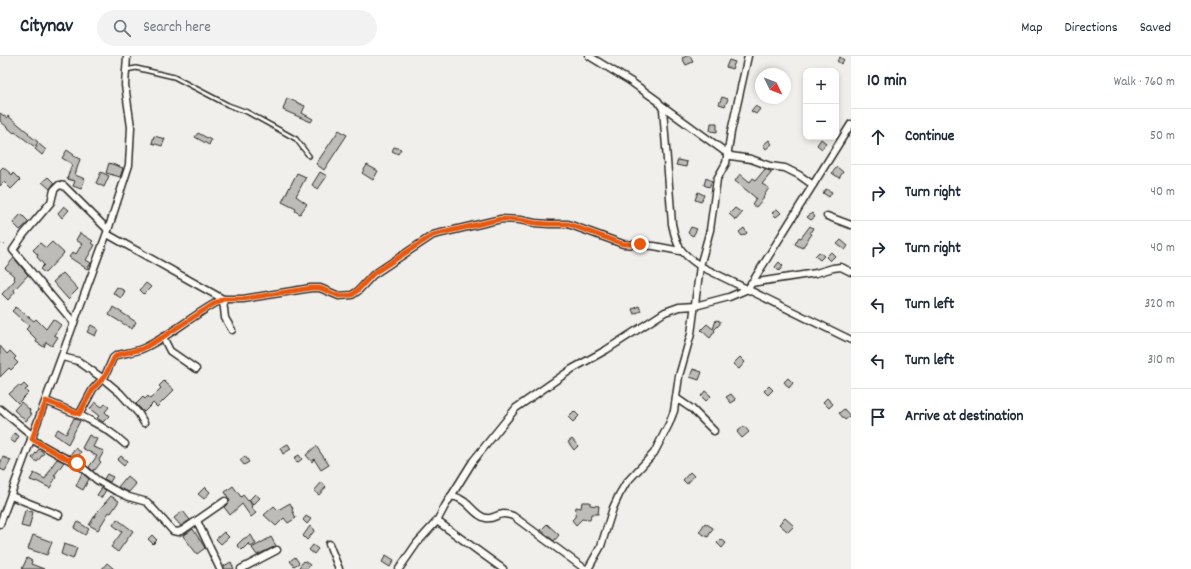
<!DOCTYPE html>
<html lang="en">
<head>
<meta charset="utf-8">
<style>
	:root { --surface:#fff; --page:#f2f2f3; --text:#1f2937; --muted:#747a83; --line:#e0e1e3 }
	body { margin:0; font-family:Dekko,sans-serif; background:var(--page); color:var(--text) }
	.controls { position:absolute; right:12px; top:12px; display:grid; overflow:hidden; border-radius:8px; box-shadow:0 2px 6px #0003 }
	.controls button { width:36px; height:36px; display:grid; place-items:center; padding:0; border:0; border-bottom:1px solid var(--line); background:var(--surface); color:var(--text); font:20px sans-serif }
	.compass { position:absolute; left:755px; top:12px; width:36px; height:36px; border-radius:50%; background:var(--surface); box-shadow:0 2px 6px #0003; rotate:133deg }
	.stop { position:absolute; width:12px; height:12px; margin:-9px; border:3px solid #ea580c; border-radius:50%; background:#fff }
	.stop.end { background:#ea580c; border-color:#fff; box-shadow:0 1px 4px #0008 }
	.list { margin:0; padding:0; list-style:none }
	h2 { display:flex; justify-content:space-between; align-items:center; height:52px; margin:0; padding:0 16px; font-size:17px }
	h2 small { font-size:13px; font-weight:400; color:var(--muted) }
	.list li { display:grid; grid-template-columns:26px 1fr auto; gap:12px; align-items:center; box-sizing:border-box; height:56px; padding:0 16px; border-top:1px solid var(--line) }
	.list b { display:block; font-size:15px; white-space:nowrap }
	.list em { font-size:13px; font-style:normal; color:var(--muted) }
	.icon { flex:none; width:22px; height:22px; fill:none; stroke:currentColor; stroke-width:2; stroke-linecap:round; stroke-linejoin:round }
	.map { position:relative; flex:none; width:851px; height:513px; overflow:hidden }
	header { display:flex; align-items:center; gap:24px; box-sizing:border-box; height:56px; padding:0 20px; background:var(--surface); border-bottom:1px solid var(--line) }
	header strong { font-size:19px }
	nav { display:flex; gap:22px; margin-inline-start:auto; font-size:14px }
	.search { width:280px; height:36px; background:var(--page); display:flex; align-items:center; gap:10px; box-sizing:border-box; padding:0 14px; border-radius:22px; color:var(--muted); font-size:15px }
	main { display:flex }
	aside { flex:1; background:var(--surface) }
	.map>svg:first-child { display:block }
	.building { fill:#bdbcb8; stroke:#2b2b2b }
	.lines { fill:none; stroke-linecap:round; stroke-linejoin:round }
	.lane-casing { stroke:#2b2b2b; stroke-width:6 }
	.street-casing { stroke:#2b2b2b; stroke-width:9 }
	.path { stroke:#2b2b2b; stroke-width:1; stroke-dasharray:1 3; stroke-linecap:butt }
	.lane { stroke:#fdfcf7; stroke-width:3 }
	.street { stroke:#fdfcf7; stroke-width:6 }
	.route { stroke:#ea580c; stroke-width:5 }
</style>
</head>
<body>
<header>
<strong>Citynav</strong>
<div class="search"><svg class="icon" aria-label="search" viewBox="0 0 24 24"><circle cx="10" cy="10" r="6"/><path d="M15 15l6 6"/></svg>Search here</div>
<nav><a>Map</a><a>Directions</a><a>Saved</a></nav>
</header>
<main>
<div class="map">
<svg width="851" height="513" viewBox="0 0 851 513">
	<rect width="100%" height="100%" fill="#f0efeb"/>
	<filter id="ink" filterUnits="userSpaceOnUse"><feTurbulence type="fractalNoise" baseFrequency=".025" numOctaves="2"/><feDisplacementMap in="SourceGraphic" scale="8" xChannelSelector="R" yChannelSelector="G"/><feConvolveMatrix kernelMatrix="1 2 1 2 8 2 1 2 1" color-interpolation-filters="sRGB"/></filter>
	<g filter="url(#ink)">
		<g class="building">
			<path d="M687 0H690L693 6 686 9 682 2Z"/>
			<path d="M840 1 844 4 841 8 837 5Z"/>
			<path d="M729 4 735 6 732 13 726 11Z"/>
			<path d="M722 41 728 43 725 50 719 48Z"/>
			<path d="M287 42 305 50 302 57 313 63 311 66 283 54Z"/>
			<path d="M755 50 760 53 756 58 751 55Z"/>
			<path d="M0 57 7 62 8 60 29 77 28 78 38 86 35 91 15 76 14 77 0 65Z"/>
			<path d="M711 67H717V76L710 75Z"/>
			<path d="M339 74 347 79 324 114 316 108Z"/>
			<path d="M198 77 211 84 209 89 195 81Z"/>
			<path d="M154 80 165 83 162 90 152 87Z"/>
			<path d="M821 83 826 87 822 93 817 89Z"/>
			<path d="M769 84 772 88 766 93 763 89Z"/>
			<path d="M39 88 46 94 42 99 35 93Z"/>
			<path d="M394 91 401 93 398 98 392 95Z"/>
			<path d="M67 94 74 99 73 100 80 103 75 119 85 123 81 133 73 130 75 125 67 123 72 108 62 102Z"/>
			<path d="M678 104 687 106 686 111 676 109Z"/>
			<path d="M109 107 123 112 120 121 106 117Z"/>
			<path d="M367 109 378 115 373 124 362 117Z"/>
			<path d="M3 111 12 119 13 117 20 124 11 133 4 126 0 130V114Z"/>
			<path d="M837 111 843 116 839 122 832 117Z"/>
			<path d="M765 113 772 116 762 128 769 132 763 141 764 142 756 151 752 148 756 142 735 125 740 118 750 126 753 122 756 124Z"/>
			<path d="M101 116 109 120 104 131 96 127Z"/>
			<path d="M320 116 327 120 318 133 312 129Z"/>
			<path d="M297 117 306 121 296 140 307 148 300 158 295 155 296 153 282 146Z"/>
			<path d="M48 121 54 127 50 133 42 126Z"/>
			<path d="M706 122 712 125 709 131 704 129Z"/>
			<path d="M826 133 832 136 829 141 823 137Z"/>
			<path d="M698 136 704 139 701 146 695 144Z"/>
			<path d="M64 150 69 154 62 162 58 157Z"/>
			<path d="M735 152 742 157 736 164 729 158Z"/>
			<path d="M777 153 781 157 776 161 772 157Z"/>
			<path d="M812 157 815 161 811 164 807 161Z"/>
			<path d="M21 158 29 166 20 174 13 167Z"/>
			<path d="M810 170 813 172 810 177 812 178 802 192 795 188 799 181 801 182Z"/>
			<path d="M691 171 697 173 693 180 688 177Z"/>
			<path d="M744 172 747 177 742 180 739 176Z"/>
			<path d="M80 177 93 185 91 187 95 189 86 204 91 207 87 213 69 201 73 196 76 198 82 188 76 184Z"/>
			<path d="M841 184 848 190 845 194 837 188Z"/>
			<path d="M52 186 64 197 45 217 40 213 44 209 37 201 38 199 33 194 40 187 46 192Z"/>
			<path d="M819 196 824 200 820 204 815 200Z"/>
			<path d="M831 196 835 200 830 205 826 201Z"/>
			<path d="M14 202 28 219 14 234 15 236 8 244 2 238 15 224 14 222 15 221 5 212Z"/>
			<path d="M779 206 783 210 779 215 775 211Z"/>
			<path d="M63 217 78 233 68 243 53 226Z"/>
			<path d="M146 227 151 231 144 238 140 234Z"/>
			<path d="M117 231 125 235 121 242 113 237Z"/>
			<path d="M639 250 641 255 634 258 632 253Z"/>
			<path d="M16 251 34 265 36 263 46 273 53 263 61 269 54 279 58 281 52 290 46 286 44 291 36 286 37 284 26 273 29 270 12 255Z"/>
			<path d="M113 251 136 266 132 273 109 259Z"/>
			<path d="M716 264 720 265V268L714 274 715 275 710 282 701 274 707 268 713 273Z"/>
			<path d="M91 269 98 273 95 280 87 276Z"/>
			<path d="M0 290 7 298 10 295 16 301 14 303 18 307 11 314 9 312 0 321Z"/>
			<path d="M740 301 745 306 739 313 733 308Z"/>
			<path d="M693 313 702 316 699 324 690 321Z"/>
			<path d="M788 322 793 327 789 332 784 326Z"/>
			<path d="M164 325 174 334 157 351 153 347 144 356 136 348 143 341 145 343 148 340 150 343 161 332 159 330Z"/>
			<path d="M24 328 28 332 25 334 28 337 18 347 9 338 19 329 21 331Z"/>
			<path d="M769 330 773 334 768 339 764 335Z"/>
			<path d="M705 335 711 340 706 345 701 340Z"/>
			<path d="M731 338 736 344 731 347 726 341Z"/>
			<path d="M827 342 833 348 829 352 823 346Z"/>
			<path d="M21 346 30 354 29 356 32 358 26 365 14 354Z"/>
			<path d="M95 346 102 351 105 348 109 351 105 356 109 360 103 366 97 362 99 360 90 353Z"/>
			<path d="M844 353 850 360 845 364 839 357Z"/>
			<path d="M574 355 579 360 573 366 568 361Z"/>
			<path d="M74 362 80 365 68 388 54 378 58 373 66 378Z"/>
			<path d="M744 370 749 376 742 382 737 376Z"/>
			<path d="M14 377 19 380 15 387 10 384Z"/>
			<path d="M89 379 97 383 93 391 104 395 99 404 101 406 95 414 94 413 93 415 89 411 97 400 82 392Z"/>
			<path d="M572 383 578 390 574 394 568 386Z"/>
			<path d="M288 388 291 393 283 398 280 392Z"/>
			<path d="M316 390 329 409 321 414 314 403 312 406 306 399Z"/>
			<path d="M75 392 81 396 77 402 70 399Z"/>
			<path d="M39 393 44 397 37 406 32 402Z"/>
			<path d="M299 399 302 403 297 407 294 402Z"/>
			<path d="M121 400 127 405 124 410 117 404Z"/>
			<path d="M245 400 249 406 244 409 240 404Z"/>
			<path d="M3 401 11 404 5 415 0 413V408Z"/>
			<path d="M57 403 64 406 54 420 56 421 50 432 36 425V426L30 424 34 417 45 423 52 411H51Z"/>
			<path d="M690 416 694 420 687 428 683 424Z"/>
			<path d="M82 417 89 423 83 434 76 430Z"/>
			<path d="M107 418 113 421 110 426 104 423Z"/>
			<path d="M127 420 136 428 129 436 118 431Z"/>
			<path d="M322 426 326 431 319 439 314 435Z"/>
			<path d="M233 430 241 441 243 439 248 445 255 438 260 442 253 449 249 444 252 450 251 451 256 457 251 461 242 448 230 459 224 451 230 445 225 436Z"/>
			<path d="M205 431 210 436 204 443 198 438Z"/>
			<path d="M102 432 106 434 101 442 97 439Z"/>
			<path d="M111 440 119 445 111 457 109 456 98 474 89 469 98 455Z"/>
			<path d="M582 446H590V449L599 450 598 458H591L590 464 582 463 576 469 572 464 575 461 576 451 581 452Z"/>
			<path d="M290 447 293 453 292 454 296 462 288 467 284 462 276 470 264 459 274 450 278 454Z"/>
			<path d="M25 454 33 456 29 472 21 470Z"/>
			<path d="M183 455 190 464 181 470 174 462Z"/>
			<path d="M306 460 311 463 307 468 303 464Z"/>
			<path d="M785 462 794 470 788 476 779 468Z"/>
			<path d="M117 463 133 475 118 496 111 491 122 476 113 469Z"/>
			<path d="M78 466 89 473 85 479 74 472Z"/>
			<path d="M705 467 713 472 708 481 699 476Z"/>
			<path d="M547 468 559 479 554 485 541 474Z"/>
			<path d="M310 470 315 474 307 484 303 480Z"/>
			<path d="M193 473 205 492 197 498 183 480Z"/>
			<path d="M224 476 229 481 221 488 216 483Z"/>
			<path d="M33 479 52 486 47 499 28 493Z"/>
			<path d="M152 479 157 484 153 488 148 483Z"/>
			<path d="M251 479 256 488 251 491 249 487 242 494 237 489 243 483Z"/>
			<path d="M271 481 276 490 257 499 252 492Z"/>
			<path d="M721 483 726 487 722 492 717 487Z"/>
			<path d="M64 488 77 492 73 503 61 498Z"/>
			<path d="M313 489 318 493 314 498 309 494Z"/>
			<path d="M386 499 394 504 390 511 382 506Z"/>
			<path d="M295 501 299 507 294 510 290 505Z"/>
			<path d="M27 502 32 505 31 508 44 513H22Z"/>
			<path d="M304 505 310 509 307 513H302L299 511Z"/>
			<path d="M231 506 234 513H224V510Z"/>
			<path d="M107 507 114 513H102Z"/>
		</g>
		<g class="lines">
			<defs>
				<path id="lane" d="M126 14 136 12 174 21 228 49 247 56 296 83 309 100"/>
				<g id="street">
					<path d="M589 0 630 25 658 45 663 53 672 168C677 192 680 196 700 210L851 284"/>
					<path d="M661 49 731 100 751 103 770 110 785 112 799 119 813 129"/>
					<path d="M827 160 851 169"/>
					<path d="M107 178 223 243H243L311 232H320L339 240 352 239 358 235 373 219 433 179 501 163 520 164 535 167 549 168H568L623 188 654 190 680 195"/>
					<path d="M751 227 816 217 833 212 841 211 851 216"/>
					<path d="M74 267 13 194 24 178 51 146 54 134 59 129 64 130 108 174"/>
					<path d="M163 281 170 295 196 313"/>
					<path d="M62 301 78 305 102 322 120 337 139 358 144 367"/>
					<path d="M676 342 692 353 714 375"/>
					<path d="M46 345C73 356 104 368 125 388"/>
					<path d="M0 353 33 380"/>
					<path d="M79 359 93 333 105 320 113 302 117 299C125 297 136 296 144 292 172 279 195 257 223 243L225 262 232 274"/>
					<path d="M31 383 63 401 77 407 97 424 114 434 129 441 147 446 173 475 178 476 183 474 225 445"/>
					<path d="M11 440 59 459"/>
					<path d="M451 440C454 441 458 441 460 443 470 447 475 460 486 462 496 464 497 454 513 460L585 513"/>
					<path d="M197 465 220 513"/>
					<path d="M437 465 503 513"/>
					<path d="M0 468 108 174 129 109 131 71 125 29 127 0"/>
					<path d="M329 488 339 513"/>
					<path d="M241 513 277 494"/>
					<path d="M399 513 417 487 437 465 445 450 473 405 516 352 572 313 606 294 665 256 679 251 695 250 729 241 748 233 851 68"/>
					<path d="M588 513 601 490 613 452 619 439 626 427 654 397 669 368 674 355 679 320 691 278 700 210 710 174 717 123 726 107 731 76 748 0"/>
				</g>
			</defs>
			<use href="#lane" class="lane-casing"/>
			<use href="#street" class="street-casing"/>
			<path class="path" d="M0 188 7 189"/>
			<use href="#lane" class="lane"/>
			<use href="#street" class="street"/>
		</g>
	</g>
	<g class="lines" filter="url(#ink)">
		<path class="route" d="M77 407 63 401 32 383 46 345 79 358 93 333 105 320 114 302 117 299 142 293 163 281 212 249 223 243H243L311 232H320L339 240 352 239 358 234 373 218 433 179 501 163 520 164 535 167 549 168H568L623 188H640"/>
	</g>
</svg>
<div class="controls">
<button>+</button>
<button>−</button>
</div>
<svg class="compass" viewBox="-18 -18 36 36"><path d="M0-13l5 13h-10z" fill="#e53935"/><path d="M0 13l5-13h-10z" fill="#747a83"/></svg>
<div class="stop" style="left:77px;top:407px"></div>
<div class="stop end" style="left:640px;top:188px"></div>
</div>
<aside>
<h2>10 min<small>Walk · 760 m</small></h2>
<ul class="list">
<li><svg class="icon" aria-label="ahead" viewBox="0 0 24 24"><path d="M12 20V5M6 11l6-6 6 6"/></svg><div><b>Continue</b></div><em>50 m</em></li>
<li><svg class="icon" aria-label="right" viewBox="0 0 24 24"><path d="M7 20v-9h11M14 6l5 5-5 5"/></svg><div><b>Turn right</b></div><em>40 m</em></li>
<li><svg class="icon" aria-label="right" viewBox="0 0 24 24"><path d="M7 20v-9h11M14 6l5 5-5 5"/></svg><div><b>Turn right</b></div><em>40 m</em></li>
<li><svg class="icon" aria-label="left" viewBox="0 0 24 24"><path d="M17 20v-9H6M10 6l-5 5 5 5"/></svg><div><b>Turn left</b></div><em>320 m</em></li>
<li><svg class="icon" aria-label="left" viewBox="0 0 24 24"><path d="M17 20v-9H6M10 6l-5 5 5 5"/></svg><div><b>Turn left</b></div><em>310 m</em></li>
<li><svg class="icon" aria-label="arrive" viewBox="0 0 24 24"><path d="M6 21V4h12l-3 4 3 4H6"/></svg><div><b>Arrive at destination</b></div></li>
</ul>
</aside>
</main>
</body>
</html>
